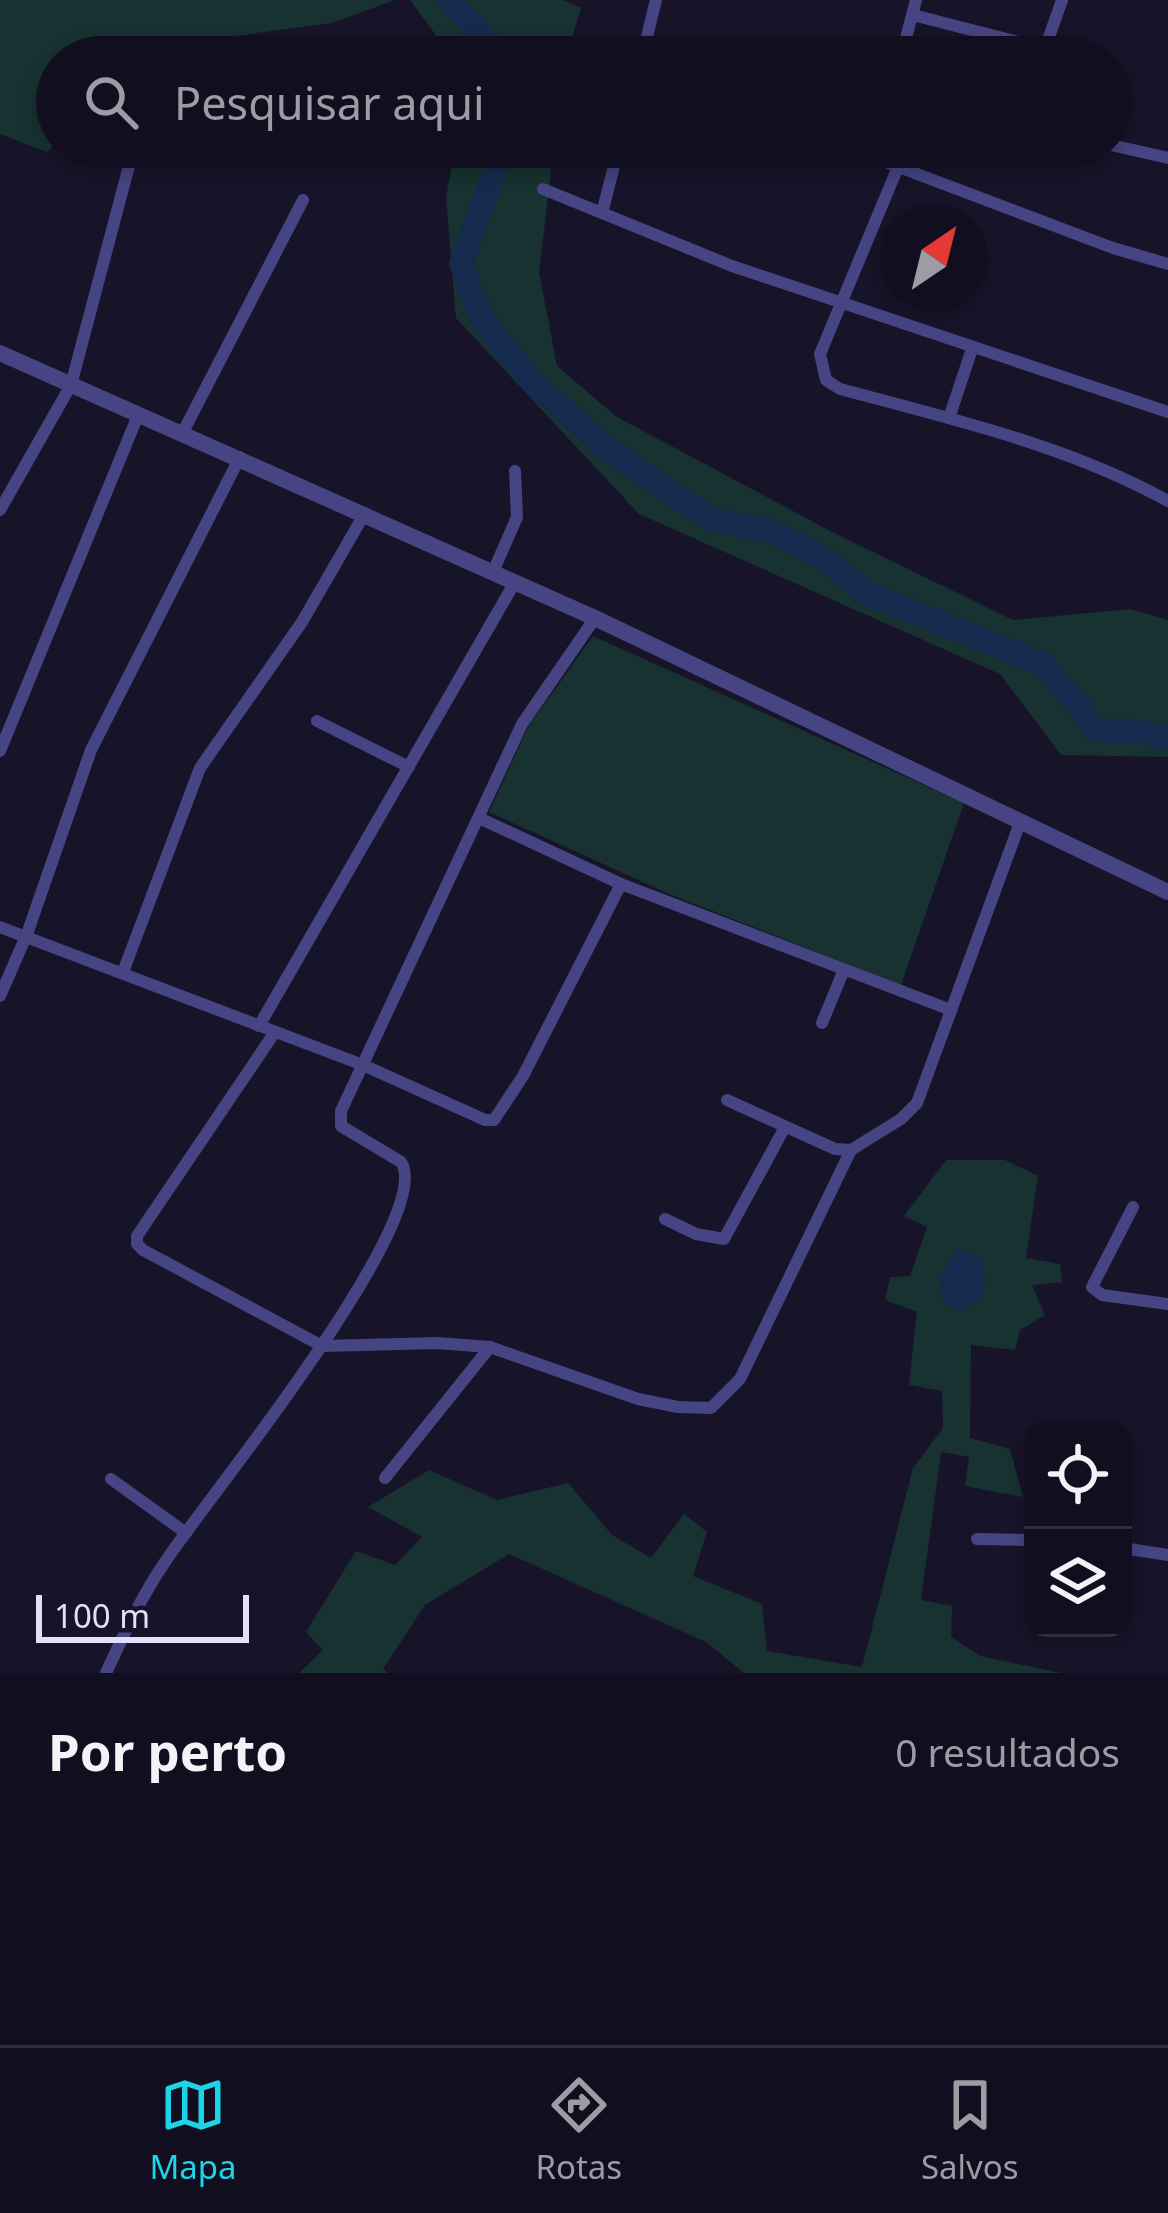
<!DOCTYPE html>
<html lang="pt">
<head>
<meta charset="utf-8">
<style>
	:root { --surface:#110f1f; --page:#1e1d2c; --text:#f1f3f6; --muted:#9c9ca4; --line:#302f3d; --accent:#1fd3e7 }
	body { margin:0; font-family:"Noto Sans",sans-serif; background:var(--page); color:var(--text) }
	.controls { position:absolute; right:36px; bottom:36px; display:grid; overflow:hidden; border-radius:24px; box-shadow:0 6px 18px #0003 }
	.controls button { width:108px; height:108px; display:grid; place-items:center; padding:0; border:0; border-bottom:3px solid var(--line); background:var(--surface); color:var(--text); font:60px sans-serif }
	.compass { position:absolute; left:880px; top:204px; width:108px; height:108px; border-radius:50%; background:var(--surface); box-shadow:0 6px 18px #0003; rotate:35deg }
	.scale { position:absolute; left:36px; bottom:30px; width:213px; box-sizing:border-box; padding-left:12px; border:6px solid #e2dffc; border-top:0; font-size:33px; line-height:42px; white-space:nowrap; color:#e2dffc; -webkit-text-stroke:9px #171429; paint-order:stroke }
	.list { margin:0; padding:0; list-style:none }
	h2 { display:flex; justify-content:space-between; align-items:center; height:156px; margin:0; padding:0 48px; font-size:51px }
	h2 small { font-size:39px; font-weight:400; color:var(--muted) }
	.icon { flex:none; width:66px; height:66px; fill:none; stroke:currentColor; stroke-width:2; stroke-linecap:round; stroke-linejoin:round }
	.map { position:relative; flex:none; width:1168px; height:1673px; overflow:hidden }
	.search { position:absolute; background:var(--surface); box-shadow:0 6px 18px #0003; left:36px; right:36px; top:36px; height:132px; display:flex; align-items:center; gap:30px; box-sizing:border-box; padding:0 42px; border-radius:66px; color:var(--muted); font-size:45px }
	.sheet { height:372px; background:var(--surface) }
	nav { display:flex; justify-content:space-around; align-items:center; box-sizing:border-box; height:168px; border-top:3px solid var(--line); background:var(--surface); font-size:33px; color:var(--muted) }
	nav a { display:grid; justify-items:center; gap:6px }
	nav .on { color:var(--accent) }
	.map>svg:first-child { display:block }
	.green { fill:#173231 }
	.water { fill:#152a4c }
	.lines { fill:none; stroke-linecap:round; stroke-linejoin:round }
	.river { stroke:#152a4c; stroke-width:24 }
	.minor { stroke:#464483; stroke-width:12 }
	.tertiary { stroke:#464483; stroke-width:16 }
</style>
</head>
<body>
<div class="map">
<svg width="1168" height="1673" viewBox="0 0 1168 1673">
	<rect width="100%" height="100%" fill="#171429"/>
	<g class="green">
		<path d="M0 0H395L332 23 160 46 149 57H57V142L47 152 0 134Z"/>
		<path d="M410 0H563L581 8 566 57H452Z"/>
		<path d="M455 147H554L539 272 557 366 617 417 834 533 1013 620 1130 609 1168 620V757L1061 755 1000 674 639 514 456 318 446 198Z"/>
		<path d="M593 636 964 803 901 985 669 894 489 812 528 727Z"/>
		<path d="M946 1160H1005L1038 1176 1026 1258 1060 1264 1062 1282 1032 1285 1045 1315 1020 1330 1015 1350 971 1345 970 1438 1010 1449 1023 1497 965 1486 969 1457 941 1452 921 1600 952 1606 951 1637 980 1656 1061 1673H744L706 1642 509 1554 425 1605 383 1669 387 1673H299L323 1650 306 1632 356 1551 395 1565 422 1537 368 1507 429 1470 497 1500 568 1483 612 1535 651 1558 684 1514 707 1532 693 1576 762 1604 767 1651 862 1667 913 1468 943 1428 942 1391 909 1385 917 1312 885 1300 890 1277 910 1276 927 1227 904 1216Z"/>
	</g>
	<path class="water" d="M957 1248 982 1257C986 1287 989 1296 961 1312L944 1303 939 1279Z"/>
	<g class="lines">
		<g class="river">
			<path d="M449 0 502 57"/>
			<path d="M504 147 461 263 482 319 532 382 610 451 710 519 773 532 824 558 866 593 1041 663 1083 710 1093 730 1141 732 1168 739"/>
		</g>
		<g class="minor">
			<path d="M913 15 1045 49"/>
			<path d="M642 57 656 0"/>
			<path d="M901 57 916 0"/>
			<path d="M1042 57 1062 0"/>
			<path d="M1111 145 1168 158"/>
			<path d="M846 147 1113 248 1168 264"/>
			<path d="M898 167 820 354 826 380 840 389C951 419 1067 445 1168 501"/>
			<path d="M543 189 732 266 1168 412"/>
			<path d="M602 213 619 147"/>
			<path d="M949 418 972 349"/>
			<path d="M183 432 303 200"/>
			<path d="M0 510 71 385 134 147"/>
			<path d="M493 572 517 517 515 471"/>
			<path d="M317 721 409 767"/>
			<path d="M0 751 139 413"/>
			<path d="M479 818 621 884 951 1010"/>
			<path d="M0 927 363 1065 485 1120H494L523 1076 621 884"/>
			<path d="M123 972 200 768 302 622 365 513"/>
			<path d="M0 996 27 934 91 750 240 457"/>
			<path d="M822 1023 843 972"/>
			<path d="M259 1026 515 582"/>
			<path d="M275 1032 137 1236V1244L143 1250 322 1346 437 1343 490 1347 638 1399 678 1407 711 1408 740 1379 851 1150 901 1119 917 1103 1021 820"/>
			<path d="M727 1100 835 1149 851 1150"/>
			<path d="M1133 1207 1092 1287 1102 1295 1168 1304"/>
			<path d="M665 1219 696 1234 724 1239 785 1127"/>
			<path d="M385 1478 490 1347"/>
			<path d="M111 1479 186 1533"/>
			<path d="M977 1539 1033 1540"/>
			<path d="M1123 1548 1168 1555"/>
			<path d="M106 1673C124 1634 142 1595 167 1559 204 1503 438 1217 401 1162L341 1126V1111L522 724 595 618"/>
		</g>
		<path class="tertiary" d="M0 353 595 618 1168 892"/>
	</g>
</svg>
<div class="controls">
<button><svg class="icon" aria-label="locate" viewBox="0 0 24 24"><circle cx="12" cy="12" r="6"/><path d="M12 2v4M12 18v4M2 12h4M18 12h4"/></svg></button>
<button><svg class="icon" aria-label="layers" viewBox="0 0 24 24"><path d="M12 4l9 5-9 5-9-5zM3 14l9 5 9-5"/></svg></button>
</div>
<svg class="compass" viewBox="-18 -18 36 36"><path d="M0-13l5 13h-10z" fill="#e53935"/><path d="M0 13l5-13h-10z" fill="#9c9ca4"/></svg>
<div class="scale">100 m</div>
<div class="search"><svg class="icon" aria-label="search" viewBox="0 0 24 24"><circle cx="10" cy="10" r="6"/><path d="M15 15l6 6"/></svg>Pesquisar aqui</div>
</div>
<section class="sheet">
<h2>Por perto<small>0 resultados</small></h2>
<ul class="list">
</ul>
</section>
<nav>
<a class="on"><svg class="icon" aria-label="map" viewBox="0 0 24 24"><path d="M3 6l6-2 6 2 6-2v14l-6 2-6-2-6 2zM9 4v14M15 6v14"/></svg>Mapa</a>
<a><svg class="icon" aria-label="directions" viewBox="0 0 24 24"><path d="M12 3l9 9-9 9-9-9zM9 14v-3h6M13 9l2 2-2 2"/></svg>Rotas</a>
<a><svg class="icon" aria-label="saved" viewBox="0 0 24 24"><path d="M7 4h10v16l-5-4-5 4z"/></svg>Salvos</a>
</nav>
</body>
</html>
